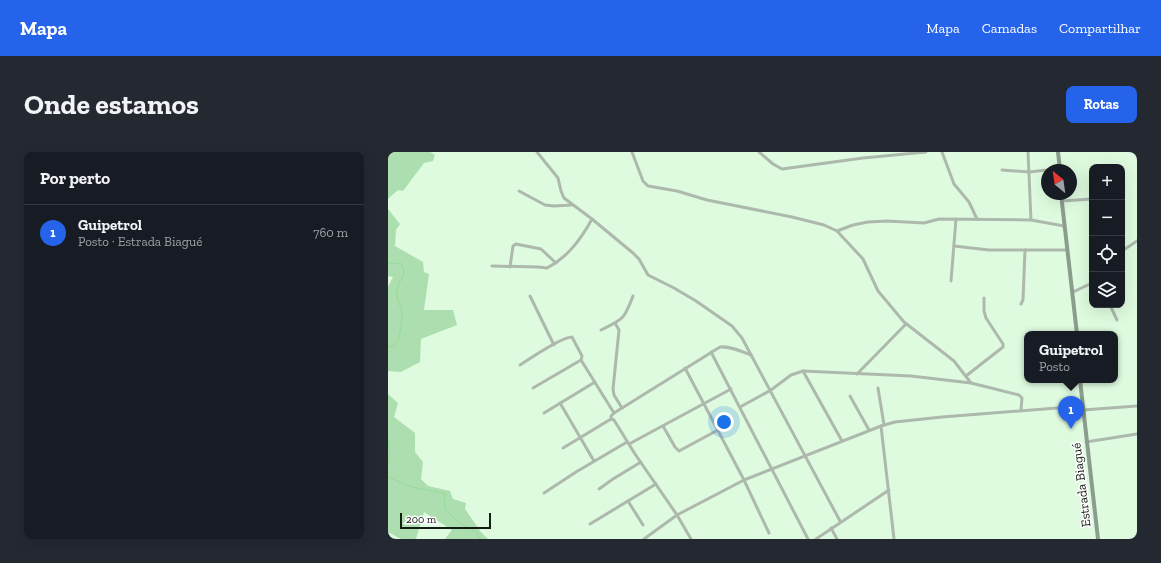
<!DOCTYPE html>
<html lang="pt">
<head>
<meta charset="utf-8">
<style>
	:root { --surface:#171b24; --page:#242831; --text:#f1f3f6; --muted:#9ea1a6; --line:#363941; --accent:#2563eb }
	body { margin:0; font-family:"Zilla Slab",serif; background:var(--page); color:var(--text) }
	.controls { position:absolute; right:12px; top:12px; display:grid; overflow:hidden; border-radius:8px; box-shadow:0 4px 16px #0002 }
	.controls button { width:36px; height:36px; display:grid; place-items:center; padding:0; border:0; border-bottom:1px solid var(--line); background:var(--surface); color:var(--text); font:20px sans-serif }
	.compass { position:absolute; left:653px; top:12px; width:36px; height:36px; border-radius:50%; background:var(--surface); box-shadow:0 4px 16px #0002; rotate:331deg }
	.scale { position:absolute; left:12px; bottom:10px; width:91px; box-sizing:border-box; padding-left:4px; border:2px solid #131d14; border-top:0; font-size:11px; line-height:14px; white-space:nowrap; color:#131d14; -webkit-text-stroke:3px #fff; paint-order:stroke }
	.you { position:absolute; left:336px; top:270px; width:14px; height:14px; margin:-10px; border:3px solid #fff; border-radius:50%; background:#1a73e8; box-shadow:0 0 0 6px #1a73e833 }
	.badge { display:grid; place-items:center; width:26px; height:26px; border-radius:50%; background:var(--accent); color:#fff; font-size:13px; font-weight:700 }
	.pin { position:absolute; translate:-50% -33px; filter:drop-shadow(0 1px 2px #0008) }
	.pin::after { content:''; position:absolute; top:21px; width:14px; height:12px; background:inherit; clip-path:polygon(0 0,100% 0,50% 100%) }
	.popup { position:absolute; left:636px; top:179px; width:94px; height:52px; box-sizing:border-box; display:grid; place-content:center; border-radius:8px; background:var(--surface); filter:drop-shadow(0 1px 3px #0005); font-size:13px; white-space:nowrap; color:var(--muted) }
	.popup b { font-size:15px; color:var(--text) }
	.popup::after { content:''; position:absolute; left:50%; top:100%; margin-left:-8px; border:8px solid transparent; border-top-color:var(--surface) }
	.list { margin:0; padding:0; list-style:none }
	h2 { display:flex; justify-content:space-between; align-items:center; height:52px; margin:0; padding:0 16px; font-size:17px }
	h2 small { font-size:13px; font-weight:400; color:var(--muted) }
	.list li { display:grid; grid-template-columns:26px 1fr auto; gap:12px; align-items:center; box-sizing:border-box; height:56px; padding:0 16px; border-top:1px solid var(--line) }
	.list b { display:block; font-size:15px; white-space:nowrap }
	.list p { margin:0; font-size:13px; white-space:nowrap; color:var(--muted) }
	.list em { font-size:13px; font-style:normal; color:var(--muted) }
	.icon { flex:none; width:22px; height:22px; fill:none; stroke:currentColor; stroke-width:2; stroke-linecap:round; stroke-linejoin:round }
	.map { position:relative; flex:none; width:749px; height:387px; overflow:hidden; border-radius:8px }
	header { display:flex; align-items:center; gap:24px; box-sizing:border-box; height:56px; padding:0 20px; background:var(--accent); color:#fff }
	header strong { font-size:19px }
	nav { display:flex; gap:22px; margin-inline-start:auto; font-size:14px }
	.intro { display:flex; align-items:center; justify-content:space-between; box-sizing:border-box; height:96px; padding:0 24px }
	h1 { margin:0; font-size:28px }
	.button { padding:10px 18px; border-radius:8px; background:var(--accent); color:#fff; font-size:14px; font-weight:700 }
	main { display:flex; gap:24px; padding:0 24px }
	aside { flex:1; background:var(--surface); border-radius:8px; box-shadow:0 4px 16px #0002 }
	.map>svg:first-child { display:block }
	.green { fill:#acdeaf }
	.lines { fill:none; stroke-linecap:round; stroke-linejoin:round }
	.stream { stroke:#95dc9a; stroke-width:1 }
	.street { stroke:#adb9ad; stroke-width:3 }
	.secondary { stroke:#8b9d8c; stroke-width:4 }
	.labels { text-anchor:middle; dominant-baseline:central; stroke-width:3; stroke-linejoin:round; paint-order:stroke }
	.street-label { font-size:13px; fill:#131d14; stroke:#fff }
</style>
</head>
<body>
<header>
<strong>Mapa</strong>
<nav><a>Mapa</a><a>Camadas</a><a>Compartilhar</a></nav>
</header>
<div class="intro"><h1>Onde estamos</h1><a class="button">Rotas</a></div>
<main>
<aside>
<h2>Por perto<small></small></h2>
<ul class="list">
<li><span class="badge">1</span><div><b>Guipetrol</b><p>Posto · Estrada Biagué</p></div><em>760 m</em></li>
</ul>
</aside>
<div class="map">
<svg width="749" height="387" viewBox="0 0 749 387">
	<rect width="100%" height="100%" fill="#defbdf"/>
	<g class="green">
		<path d="M0 0H42L47 3 45 9 36 11 15 39 10 38 0 47Z"/>
		<path d="M0 57 12 72 8 78 7 94 35 110 36 120 41 122 36 158H65L69 173 33 187 32 210 13 220 0 219V135L5 125 0 124Z"/>
		<path d="M0 242 10 251 6 265 27 281V300L35 310 33 327 40 334 62 339 65 347 78 351 77 357 93 380 100 387H57L64 378 36 360 28 387H13L0 380Z"/>
	</g>
	<g class="lines">
		<g class="stream">
			<path d="M0 112 13 111C20 125 12 125 9 137 7 145 13 153 14 161 14 166 12 184 10 188 8 192 4 195 0 195"/>
			<path d="M0 285 2 304 0 314"/>
			<path d="M0 324C15 335 38 338 56 341L57 357 69 369 89 381 92 387"/>
		</g>
		<g class="street">
			<path d="M149 0 170 26 173 39 176 46 204 67 245 101 251 107 260 123 286 136 308 149 344 174 354 186 452 369"/>
			<path d="M244 0 255 29 260 34 289 39 319 48 404 65 436 73 449 79 475 107 490 139 516 170 566 209 583 231"/>
			<path d="M371 0 385 12 394 17 475 6 538 0"/>
			<path d="M554 0 566 32 581 50 589 67"/>
			<path d="M640 0 643 68"/>
			<path d="M703 17 704 19"/>
			<path d="M614 18 641 20 659 18"/>
			<path d="M664 18 671 17"/>
			<path d="M131 39 157 53 166 54 184 53"/>
			<path d="M674 49 704 47"/>
			<path d="M449 79 465 73 480 70 499 69 536 71 551 67 643 68 676 74"/>
			<path d="M566 94 601 98H679"/>
			<path d="M734 99 749 89"/>
			<path d="M104 114 150 115 159 116C180 105 193 87 204 67"/>
			<path d="M122 115 125 94 128 92 153 97 168 111"/>
			<path d="M563 129 568 67"/>
			<path d="M685 140 704 131"/>
			<path d="M142 144 166 193"/>
			<path d="M633 152 635 148 637 98"/>
			<path d="M722 153 729 168"/>
			<path d="M227 171 231 178 225 237 226 243 234 256"/>
			<path d="M213 178C235 167 236 168 245 144"/>
			<path d="M323 200 420 387"/>
			<path d="M132 213C143 206 173 185 184 185L194 204 193 208 226 261"/>
			<path d="M297 216 356 328 381 381"/>
			<path d="M415 219 454 289"/>
			<path d="M469 222 518 172"/>
			<path d="M578 224 615 195V192L598 166 596 159V146"/>
			<path d="M145 236 193 208"/>
			<path d="M490 236 496 273"/>
			<path d="M462 244 481 278"/>
			<path d="M172 251 206 309"/>
			<path d="M352 255 383 238 403 223 415 219 523 224 583 231 631 243 634 246 633 258"/>
			<path d="M695 258 749 254"/>
			<path d="M156 261 207 230"/>
			<path d="M223 267V264L226 261 332 195C342 194 353 199 363 203"/>
			<path d="M275 274 287 295 291 299 330 278"/>
			<path d="M493 274 506 387"/>
			<path d="M698 290 749 282"/>
			<path d="M241 292 343 237"/>
			<path d="M175 296 223 267 226 268 247 302 289 363 303 387"/>
			<path d="M211 337 225 327 253 310"/>
			<path d="M156 341 188 320 239 290"/>
			<path d="M240 349 255 373"/>
			<path d="M202 372 268 332"/>
			<path d="M443 376 449 387"/>
			<path d="M256 387 289 363 356 328 493 274 507 270 554 265 694 254"/>
			<path d="M428 387 501 338"/>
		</g>
		<g class="secondary">
			<path d="M670 0 672 18"/>
			<path d="M673 42 689 182"/>
			<path d="M692 228 710 387"/>
		</g>
	</g>
	<g class="labels">
		<g class="street-label">
			<text transform="translate(693 333) rotate(-97)">Estrada Biagué</text>
		</g>
	</g>
</svg>
<div class="controls">
<button>+</button>
<button>−</button>
<button><svg class="icon" aria-label="locate" viewBox="0 0 24 24"><circle cx="12" cy="12" r="6"/><path d="M12 2v4M12 18v4M2 12h4M18 12h4"/></svg></button>
<button><svg class="icon" aria-label="layers" viewBox="0 0 24 24"><path d="M12 4l9 5-9 5-9-5zM3 14l9 5 9-5"/></svg></button>
</div>
<svg class="compass" viewBox="-18 -18 36 36"><path d="M0-13l5 13h-10z" fill="#e53935"/><path d="M0 13l5-13h-10z" fill="#9ea1a6"/></svg>
<div class="scale">200 m</div>
<div class="you"></div>
<div class="pin badge" style="left:683px;top:277px">1</div>
<div class="popup"><b>Guipetrol</b>Posto</div>
</div>
</main>
</body>
</html>
